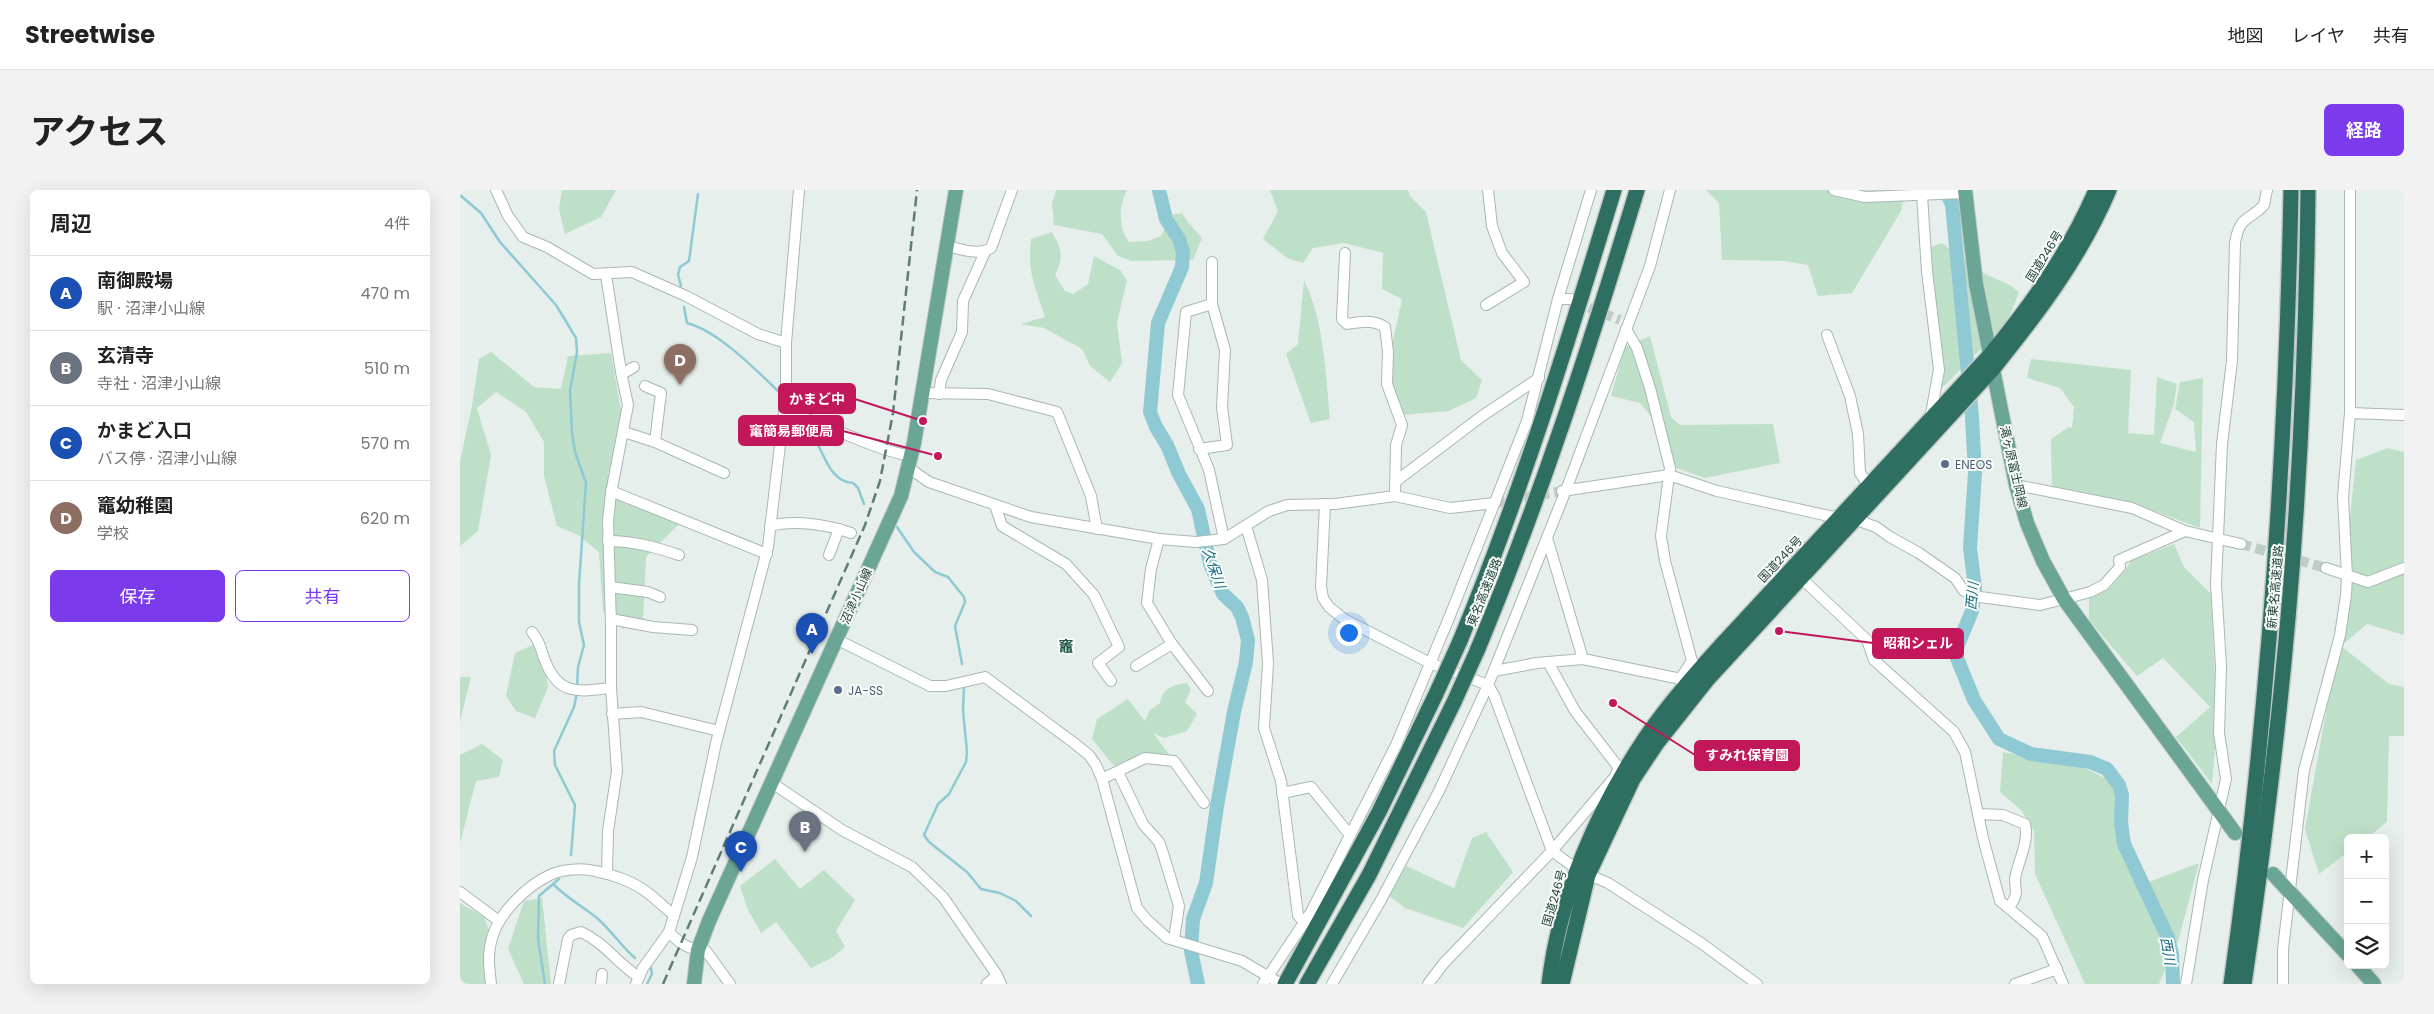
<!DOCTYPE html>
<html lang="ja">
<head>
<meta charset="utf-8">
<style>
	:root { --surface:#fff; --page:#f2f2f2; --text:#222; --muted:#767676; --line:#e0e0e0; --accent:#7c3aed }
	body { margin:0; font-family:Poppins,"Noto Sans JP",sans-serif; background:var(--page); color:var(--text) }
	.controls { position:absolute; right:15px; bottom:15px; display:grid; overflow:hidden; border-radius:8px; box-shadow:0 5px 20px #0002 }
	.controls button { width:45px; height:45px; display:grid; place-items:center; padding:0; border:0; border-bottom:1px solid var(--line); background:var(--surface); color:var(--text); font:25px sans-serif }
	.you { position:absolute; left:888px; top:442px; width:18px; height:18px; margin:-12px; border:4px solid #fff; border-radius:50%; background:#1a73e8; box-shadow:0 0 0 8px #1a73e833 }
	.badge { display:grid; place-items:center; width:32px; height:32px; border-radius:50%; background:var(--accent); color:#fff; font-size:16px; font-weight:700 }
	.pin { position:absolute; translate:-50% -41px; filter:drop-shadow(0 1px 2px #0008) }
	.pin::after { content:''; position:absolute; top:26px; width:18px; height:15px; background:inherit; clip-path:polygon(0 0,100% 0,50% 100%) }
	.list { margin:0; padding:0; list-style:none }
	h2 { display:flex; justify-content:space-between; align-items:center; height:65px; margin:0; padding:0 20px; font-size:21px }
	h2 small { font-size:16px; font-weight:400; color:var(--muted) }
	.list li { display:grid; grid-template-columns:32px 1fr auto; gap:15px; align-items:center; box-sizing:border-box; height:75px; padding:0 20px; border-top:1px solid var(--line) }
	.list b { display:block; font-size:19px; white-space:nowrap }
	.list p { margin:0; font-size:16px; white-space:nowrap; color:var(--muted) }
	.list em { font-size:16px; font-style:normal; color:var(--muted) }
	.actions { display:flex; gap:10px; padding:15px 20px }
	.actions a { flex:1; padding:11px 0; border:1px solid var(--accent); border-radius:8px; text-align:center; font-size:18px; color:var(--accent) }
	.actions .main { background:var(--accent); color:#fff }
	.icon { flex:none; width:28px; height:28px; fill:none; stroke:currentColor; stroke-width:2; stroke-linecap:round; stroke-linejoin:round }
	.map { position:relative; flex:none; width:1944px; height:794px; overflow:hidden; border-radius:8px }
	header { display:flex; align-items:center; gap:30px; box-sizing:border-box; height:70px; padding:0 25px; background:var(--surface); border-bottom:1px solid var(--line) }
	header strong { font-size:24px }
	nav { display:flex; gap:28px; margin-inline-start:auto; font-size:18px }
	.intro { display:flex; align-items:center; justify-content:space-between; box-sizing:border-box; height:120px; padding:0 30px }
	h1 { margin:0; font-size:35px }
	.button { padding:12px 22px; border-radius:8px; background:var(--accent); color:#fff; font-size:18px; font-weight:700 }
	main { display:flex; gap:30px; padding:0 30px }
	aside { flex:1; background:var(--surface); border-radius:8px; box-shadow:0 5px 20px #0002 }
	.map>svg:first-child { display:block }
	.green { fill:#bfe0c8 }
	.lines { fill:none; stroke-linecap:round; stroke-linejoin:round }
	.stream { stroke:#8ec9d4; stroke-width:2.5 }
	.river { stroke:#8ec9d4; stroke-width:14 }
	.minor-tunnel { stroke:#bfccc8; stroke-width:10; stroke-dasharray:10 5; stroke-linecap:butt }
	.minor-casing { stroke:#a8b8b2; stroke-width:12 }
	.major-casing { stroke:#c2cac8; stroke-width:16 }
	.highway-casing { stroke:#c2cac8; stroke-width:18 }
	.minor { stroke:#fff; stroke-width:10 }
	.major { stroke:#6aa596; stroke-width:14 }
	.highway { stroke:#2f6f62; stroke-width:15 }
	.rail { stroke:#5f7d75; stroke-width:2.5; stroke-dasharray:10 5; stroke-linecap:butt }
	.highway-bridge-casing { stroke:#c2cac8; stroke-width:18; stroke-linecap:butt }
	.highway-bridge { stroke:#2f6f62; stroke-width:15 }
	.service-dot { fill:#5c6f8a; stroke:#f7fbf9; stroke-width:2 }
	.labels { text-anchor:middle; dominant-baseline:central; stroke-width:4; stroke-linejoin:round; paint-order:stroke }
	.street-label { font-size:12px; fill:#24423a; stroke:#f7fbf9 }
	.service-label { font-size:12px; fill:#4e5e75; stroke:#f7fbf9; text-anchor:start }
	.water-label { font-size:14px; font-style:italic; fill:#1c6f80; stroke:#f7fbf9 }
	.quarter-label { font-size:15px; font-weight:bold; fill:#1f5548; stroke:#f7fbf9 }
	.leader { fill:none; stroke:#c2185b; stroke-width:2 }
	.callout-dot { fill:#c2185b; stroke:#f7fbf9; stroke-width:2 }
	.callout { fill:#c2185b; stroke:#c2185b; stroke-width:2 }
	.callout-label { font-size:14px; text-anchor:middle; font-weight:bold; fill:#fff }
</style>
</head>
<body>
<header>
<strong>Streetwise</strong>
<nav><a>地図</a><a>レイヤ</a><a>共有</a></nav>
</header>
<div class="intro"><h1>アクセス</h1><a class="button">経路</a></div>
<main>
<aside>
<h2>周辺<small>4件</small></h2>
<ul class="list">
<li><span class="badge" style="background:#1a4fb4">A</span><div><b>南御殿場</b><p>駅 · 沼津小山線</p></div><em>470 m</em></li>
<li><span class="badge" style="background:#6b7280">B</span><div><b>玄清寺</b><p>寺社 · 沼津小山線</p></div><em>510 m</em></li>
<li><span class="badge" style="background:#1a4fb4">C</span><div><b>かまど入口</b><p>バス停 · 沼津小山線</p></div><em>570 m</em></li>
<li><span class="badge" style="background:#8d6e63">D</span><div><b>竈幼稚園</b><p>学校</p></div><em>620 m</em></li>
</ul>
<div class="actions"><a class="main">保存</a><a>共有</a></div>
</aside>
<div class="map">
<svg width="1944" height="794" viewBox="0 0 1944 794">
	<rect width="100%" height="100%" fill="#e6efeb"/>
	<g class="green">
		<path d="M102 0H156L141 27 105 44 99 19Z"/>
		<path d="M596 0H667C659 15 658 38 669 52L688 51 701 46 711 25 722 23 727 31 742 48 733 70 672 71 658 66 642 44 594 35 592 14Z"/>
		<path d="M810 0H948L950 6 966 22 1001 170 1022 190 1016 208 989 221 943 225 925 204 928 173 942 109 922 99 923 63 884 53 853 58 843 73 827 68 803 49 818 21Z"/>
		<path d="M1246 0H1446L1441 21 1392 103 1358 106 1348 75 1324 71 1262 70 1259 13Z"/>
		<path d="M592 42C602 61 604 65 595 85L605 101 613 104 628 94 634 66 660 80 667 91 657 132 662 173 650 192 630 176 622 159 584 138 561 134 585 127C575 96 567 82 571 49Z"/>
		<path d="M1482 53 1525 84 1550 95 1559 102 1547 133 1482 198 1462 60Z"/>
		<path d="M844 90C864 130 866 186 870 229L851 233 826 164 838 154Z"/>
		<path d="M1190 146 1211 227 1220 235 1313 234 1320 273 1245 288 1216 278 1194 230 1180 213 1151 206 1165 157Z"/>
		<path d="M31 162 74 197 101 199 108 166 151 163 163 232 148 284 151 303 222 331 186 367 183 429 163 439 143 421 139 362 118 345 97 336 84 286V252L66 222 36 202 17 218 31 265 18 341 0 356V271L12 216 19 169Z"/>
		<path d="M1571 169 1671 180 1668 243 1694 245 1697 187 1717 194 1714 214 1700 253 1736 262 1734 232 1715 219 1720 192 1743 188 1740 338 1673 313 1592 303 1591 249 1609 237 1612 238 1614 217 1600 198 1567 188Z"/>
		<path d="M1928 258 1944 262V445L1907 434 1881 456 1929 494 1944 497V546H1929L1927 632 1907 648H1888V662L1859 684 1845 639 1875 472 1896 270Z"/>
		<path d="M1714 354 1724 377 1751 404 1757 534 1752 594 1716 547 1750 517 1703 468 1677 486 1629 430V408L1649 399 1664 382 1671 371Z"/>
		<path d="M81 451 88 497 75 528 56 521 46 506 55 463Z"/>
		<path d="M0 487H11L0 531Z"/>
		<path d="M727 493 731 500 725 512 737 524 727 541 704 548 693 543 708 563 705 568 686 564 654 576 632 549 637 529 668 509 685 531 690 520 700 513C703 498 713 495 727 493Z"/>
		<path d="M22 554 43 570 39 587 16 591 0 653V565Z"/>
		<path d="M1543 562 1627 579 1659 595 1664 654 1689 692 1739 673 1719 748 1699 794H1625L1575 684 1574 641 1561 620 1540 602Z"/>
		<path d="M1026 642 1053 682 1003 738 945 718 928 705 946 676 994 698 1012 648Z"/>
		<path d="M315 669 340 699 364 680 395 710 376 741 385 757 373 767 351 778 316 732 301 743 288 720 280 696Z"/>
		<path d="M82 708 91 794H64L48 759 64 711Z"/>
		<path d="M0 713 24 727 30 743 26 794H0Z"/>
	</g>
	<g class="lines">
		<g class="stream">
			<path d="M0 5 21 23 40 52 96 115 116 148 117 162 110 201 112 243 115 262 126 293 119 394V432L124 455 118 477 117 496"/>
			<path d="M221 96 218 85 220 77 229 71 238 4"/>
			<path d="M224 117 227 133C258 141 295 179 318 201"/>
			<path d="M340 232C363 244 362 291 393 293L398 298 404 314"/>
			<path d="M437 337 454 362 475 382 488 387 504 407 505 412 495 436 502 474"/>
			<path d="M504 497 503 520 507 562 506 572 489 604 478 614 464 645 469 652 507 682 521 699 540 703 556 711 571 726"/>
			<path d="M111 665 115 615 95 575 94 561 114 517 117 502"/>
			<path d="M93 694C107 708 122 716 137 728 151 740 161 756 175 768"/>
			<path d="M85 794 78 749 79 706 99 689"/>
			<path d="M187 794 192 784 191 778"/>
		</g>
		<g class="river">
			<path d="M699 0 706 29 719 49 723 62 722 77 698 133 690 222 696 237 707 255 719 284 738 319 750 374 763 404 777 417 782 427 788 450 786 472 774 522 757 616 746 693 733 729 731 761 738 794"/>
			<path d="M1485 0 1492 14 1512 227 1515 283 1510 358 1515 398 1512 421 1497 457V468L1514 510 1539 549 1571 564 1630 572 1647 579 1659 595 1662 605 1661 633 1664 654 1708 748 1712 764 1713 794"/>
		</g>
		<g class="minor-tunnel">
			<path d="M1115 112 1160 130"/>
			<path d="M1035 313 1102 301"/>
			<path d="M1781 354 1866 378"/>
		</g>
		<defs>
			<g id="minor">
				<path d="M36 0 48 26 63 47 87 57 133 84 172 82 226 106 298 144 326 153"/>
				<path d="M1374 0 1405 7 1505 3"/>
				<path d="M1890 0V223L1944 225"/>
				<path d="M1462 5 1467 81 1479 180 1470 229"/>
				<path d="M487 56C501 59 518 66 531 58L552 0"/>
				<path d="M885 63 882 129 887 134C900 132 912 129 925 137L928 162 927 194 942 235 936 255 935 306"/>
				<path d="M146 85 161 182 168 215 151 303 148 331 151 436V498L157 581 148 641 147 684"/>
				<path d="M1098 109H1110"/>
				<path d="M752 114 726 122 718 205 749 280 764 349"/>
				<path d="M1026 115 1064 92 1042 63 1032 36 1028 0"/>
				<path d="M1166 139 1177 158 1190 198 1210 278 1201 346 1205 371 1232 471 1220 489"/>
				<path d="M1367 145 1390 206 1398 244 1400 283 1409 296"/>
				<path d="M162 184 174 177"/>
				<path d="M185 196 201 203 195 252"/>
				<path d="M462 203 528 204 597 222 631 306 637 339"/>
				<path d="M479 204 481 190 502 142 503 111 525 62"/>
				<path d="M325 222C368 233 407 258 451 266"/>
				<path d="M164 242 195 252 264 283"/>
				<path d="M739 259 767 255 762 217 765 160 752 114V72"/>
				<path d="M449 278 469 292 571 327 699 349 736 352 764 349 809 321 827 315 875 314 935 306 990 318 1035 313"/>
				<path d="M935 292 1022 226 1079 188"/>
				<path d="M1556 295 1672 318 1725 341 1781 354"/>
				<path d="M151 301 307 364"/>
				<path d="M1102 301 1209 285 1257 301 1369 326 1394 329 1416 337 1430 347 1459 363 1495 388 1504 401 1520 407 1580 415 1604 409 1630 402 1644 395 1660 377 1659 370 1725 341"/>
				<path d="M865 314 861 397 863 408 869 417 884 429 970 473 1028 495 1034 505 1092 661 1154 588 1159 578 1115 521 1088 472"/>
				<path d="M535 315 542 336 606 374 634 405 659 457 638 473 651 491"/>
				<path d="M310 336C334 329 368 335 391 343"/>
				<path d="M786 336 802 390 808 473 804 538 821 591 838 725 844 733"/>
				<path d="M1087 348 1123 469"/>
				<path d="M699 349 691 379 687 413 712 454 748 501"/>
				<path d="M148 351C173 351 195 357 219 365"/>
				<path d="M369 365 379 339"/>
				<path d="M1866 378 1908 392 1944 378"/>
				<path d="M1341 388 1407 450 1414 470 1494 542 1505 562 1523 648 1540 711 1582 746 1603 794"/>
				<path d="M150 397 188 402 200 407"/>
				<path d="M151 429 193 437 232 440"/>
				<path d="M72 442C82 454 80 460 86 473 100 507 121 501 151 498"/>
				<path d="M376 449 470 496H486L525 487 614 553 629 565 636 575 642 589 677 718 687 730 707 748 782 771 821 794"/>
				<path d="M676 476 712 454"/>
				<path d="M1034 481 1077 473 1123 469 1226 490"/>
				<path d="M152 524 181 522 259 541"/>
				<path d="M658 582 683 634 699 652 702 660 719 716 714 749"/>
				<path d="M642 589 685 568 714 571 744 613"/>
				<path d="M312 593 382 640 452 677 483 707 537 785 541 794"/>
				<path d="M822 603 851 597 890 645"/>
				<path d="M1519 624 1543 625 1565 634C1569 651 1560 667 1556 684 1552 698 1562 701 1549 717"/>
				<path d="M0 702 39 731"/>
				<path d="M31 794C29 777 27 762 33 745 41 721 67 696 90 685 102 679 122 678 135 681 152 684 174 692 188 703 197 710 205 718 214 725"/>
				<path d="M99 794 108 749 111 745 121 742C144 752 158 774 179 787"/>
				<path d="M141 794 142 784"/>
				<path d="M176 794 183 778 209 742"/>
				<path d="M270 794 246 761C230 760 220 754 209 742L232 667 256 553 308 357 326 204V153L339 0"/>
				<path d="M527 794 537 785"/>
				<path d="M803 794 851 722 936 555 989 428 1067 231 1098 109 1131 0"/>
				<path d="M872 794 921 710 979 601 1028 495 1106 300 1190 76 1210 0"/>
				<path d="M968 794 984 773 1092 661 1118 680 1148 693 1241 753 1297 794"/>
				<path d="M1555 794 1597 779"/>
				<path d="M1726 794 1743 690 1766 589 1759 543 1761 476 1756 394 1762 254 1772 171 1775 53C1780 24 1789 32 1804 15L1807 0"/>
				<path d="M1823 794V759L1844 580 1880 445 1886 405 1887 386 1883 307 1890 223"/>
			</g>
			<g id="major">
				<path d="M1505 0 1516 94 1556 295 1567 333 1583 371 1604 409 1775 643"/>
				<path d="M1813 684 1888 765"/>
				<path d="M1897 775 1914 794"/>
				<path d="M234 794 238 760 249 731 441 306 454 253 496 0"/>
			</g>
			<g id="highway">
				<path d="M1000 451C1061 304 1108 152 1154 0"/>
				<path d="M1017 461C1080 310 1130 156 1177 0"/>
				<path d="M825 794 919 622 976 504"/>
				<path d="M847 794 909 685 994 512"/>
				<path d="M1089 794C1099 707 1137 620 1186 547 1209 513 1238 481 1266 450L1530 165C1572 114 1610 61 1636 0"/>
				<path d="M1102 794 1128 685 1173 589 1197 553 1247 490 1532 180C1578 123 1620 68 1649 0"/>
				<path d="M1771 794C1808 531 1826 266 1831 0"/>
				<path d="M1784 794C1794 727 1803 659 1811 591 1835 396 1846 197 1848 0"/>
			</g>
		</defs>
		<use href="#minor" class="minor-casing"/>
		<use href="#major" class="major-casing"/>
		<use href="#highway" class="highway-casing"/>
		<use href="#minor" class="minor"/>
		<use href="#major" class="major"/>
		<use href="#highway" class="highway"/>
		<path class="rail" d="M203 794 405 335 420 291 433 223 457 0"/>
		<defs>
			<g id="highway-bridge">
				<path d="M976 504 1000 451"/>
				<path d="M994 512 1017 461"/>
			</g>
		</defs>
		<use href="#highway-bridge" class="highway-bridge-casing"/>
		<use href="#highway-bridge" class="highway-bridge"/>
	</g>
	<g class="service-dot">
		<circle cx="1485" cy="274" r="5"/>
		<circle cx="378" cy="500" r="5"/>
	</g>
	<g class="labels">
		<g class="street-label">
			<text transform="translate(1584 66) rotate(-58)">国道246号</text>
			<text transform="translate(1554 277) rotate(77)">滝ヶ原富士岡線</text>
			<text transform="translate(1320 369) rotate(-47)">国道246号</text>
			<text transform="translate(1815 397) rotate(-85)">新東名高速道路</text>
			<text transform="translate(1024 402) rotate(-68)">東名高速道路</text>
			<text transform="translate(396 406) rotate(-66)">沼津小山線</text>
			<text transform="translate(1094 708) rotate(-74)">国道246号</text>
		</g>
		<g class="service-label">
			<text x="1495" y="274">ENEOS</text>
			<text x="388" y="500">JA-SS</text>
		</g>
		<g class="water-label">
			<text transform="translate(754 378) rotate(71)">久保川</text>
			<text transform="translate(1512 406) rotate(-85)">西川</text>
			<text transform="translate(1708 761) rotate(79)">西川</text>
		</g>
		<g class="quarter-label">
			<text x="606" y="456">竈</text>
		</g>
	</g>
	<path class="leader" d="M463 231L395 209M478 266L383 241M1319 441L1413 453M1153 513L1235 565"/>
	<g class="callout-dot">
		<circle cx="463" cy="231" r="5"/>
		<circle cx="478" cy="266" r="5"/>
		<circle cx="1319" cy="441" r="5"/>
		<circle cx="1153" cy="513" r="5"/>
	</g>
	<g class="callout">
		<rect x="319" y="194" width="76" height="29" rx="5"/>
		<rect x="279" y="226" width="104" height="29" rx="5"/>
		<rect x="1413" y="439" width="90" height="29" rx="5"/>
		<rect x="1235" y="551" width="104" height="29" rx="5"/>
	</g>
	<g class="callout-label">
		<text x="357" y="214">かまど中</text>
		<text x="331" y="246">竃簡易郵便局</text>
		<text x="1458" y="458">昭和シェル</text>
		<text x="1287" y="570">すみれ保育園</text>
	</g>
</svg>
<div class="controls">
<button>+</button>
<button>−</button>
<button><svg class="icon" aria-label="layers" viewBox="0 0 24 24"><path d="M12 4l9 5-9 5-9-5zM3 14l9 5 9-5"/></svg></button>
</div>
<div class="you"></div>
<div class="pin badge" style="left:352px;top:464px;background:#1a4fb4">A</div>
<div class="pin badge" style="left:345px;top:662px;background:#6b7280">B</div>
<div class="pin badge" style="left:281px;top:682px;background:#1a4fb4">C</div>
<div class="pin badge" style="left:220px;top:195px;background:#8d6e63">D</div>
</div>
</main>
</body>
</html>
